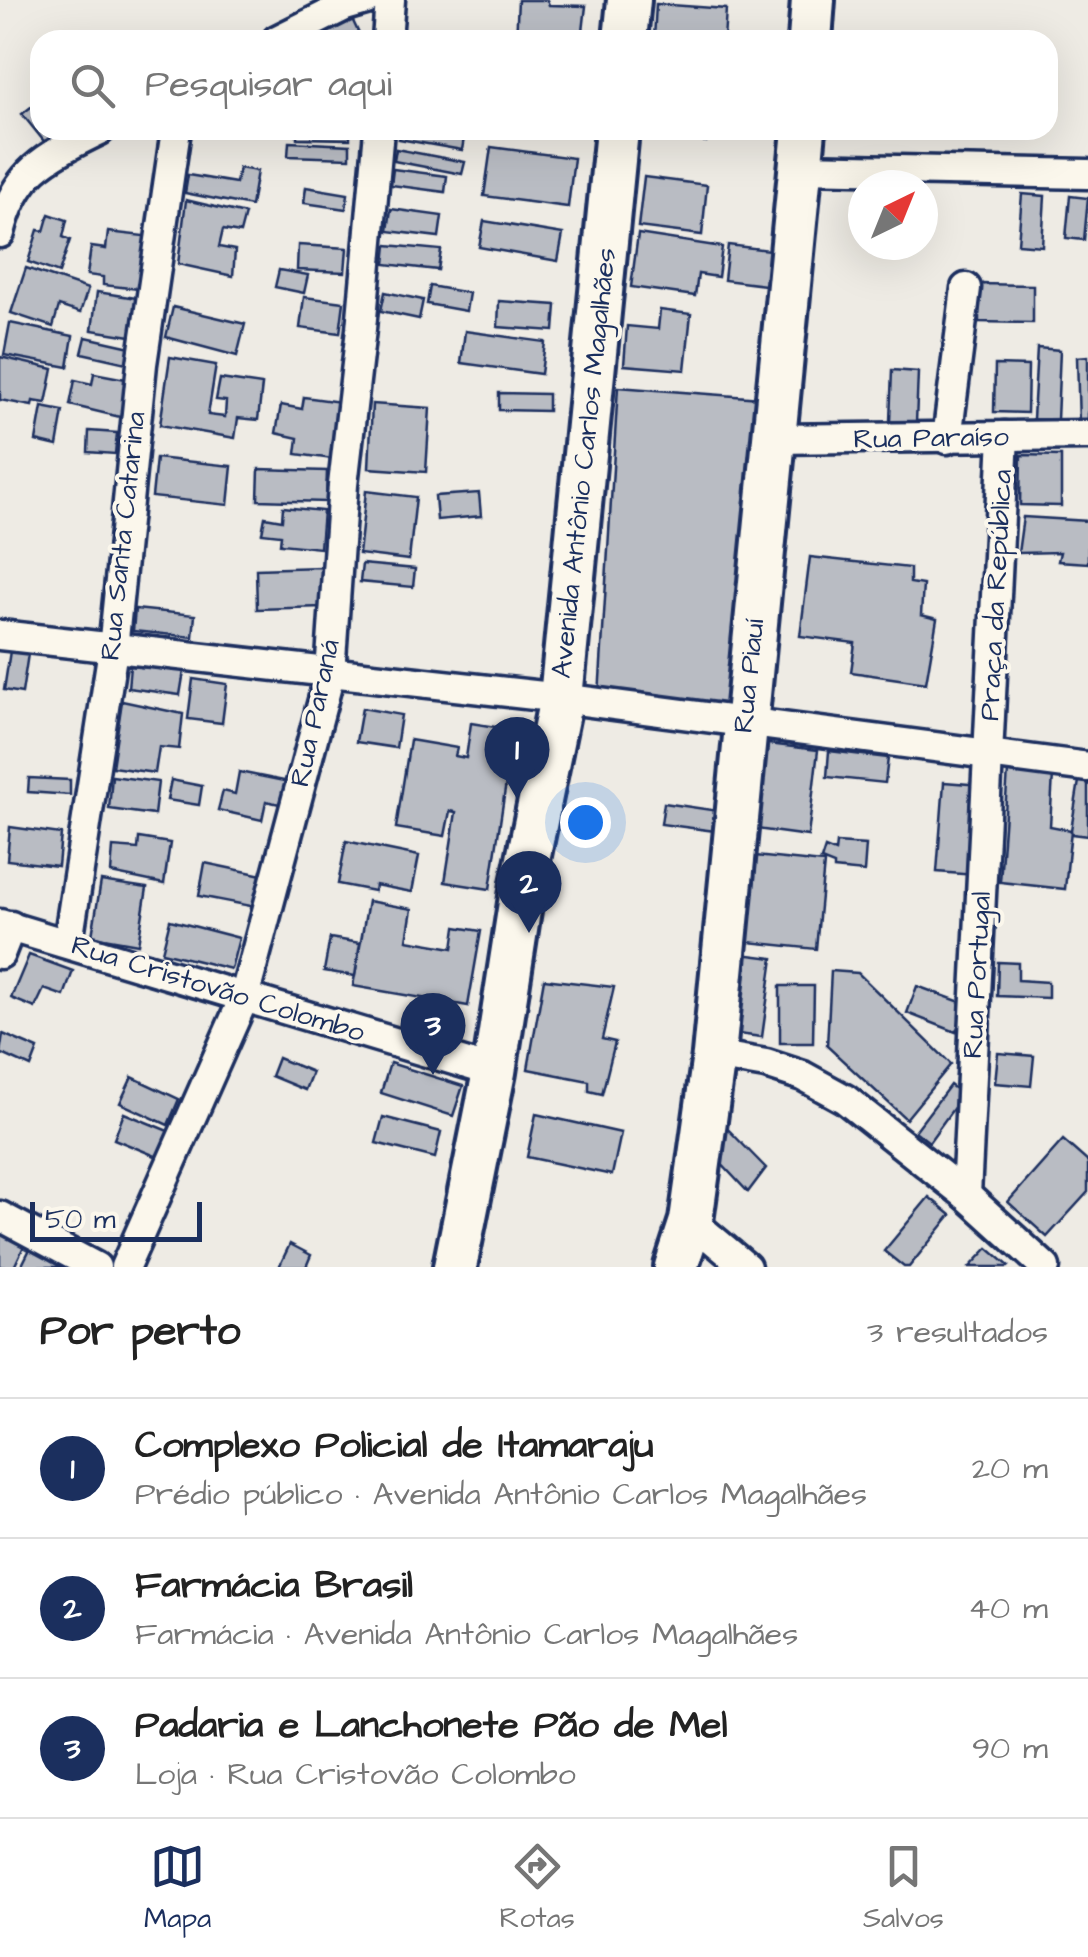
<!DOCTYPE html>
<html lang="pt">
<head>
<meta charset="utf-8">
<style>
	:root { --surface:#fff; --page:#f2f2f2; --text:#222; --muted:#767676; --line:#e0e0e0; --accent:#1b2f5e }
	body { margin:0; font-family:"Architects Daughter",sans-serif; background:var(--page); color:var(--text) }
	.compass { position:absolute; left:848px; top:170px; width:90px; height:90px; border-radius:50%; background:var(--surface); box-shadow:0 10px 40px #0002; rotate:43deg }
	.scale { position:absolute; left:30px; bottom:25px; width:172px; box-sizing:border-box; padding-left:10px; border:5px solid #1b2f5e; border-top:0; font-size:28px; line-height:35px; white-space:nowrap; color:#1b2f5e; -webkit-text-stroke:8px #fbf7ec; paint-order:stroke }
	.you { position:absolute; left:585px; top:822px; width:35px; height:35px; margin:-25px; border:8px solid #fff; border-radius:50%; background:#1a73e8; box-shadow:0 0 0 15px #1a73e833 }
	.badge { display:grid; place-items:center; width:65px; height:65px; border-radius:50%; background:var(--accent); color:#fff; font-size:32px; font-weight:700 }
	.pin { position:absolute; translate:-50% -82px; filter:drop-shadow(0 2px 5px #0008) }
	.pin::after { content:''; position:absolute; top:52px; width:35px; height:30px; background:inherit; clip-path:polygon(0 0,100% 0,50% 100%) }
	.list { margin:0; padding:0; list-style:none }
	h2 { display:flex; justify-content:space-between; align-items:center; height:130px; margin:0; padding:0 40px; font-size:42px }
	h2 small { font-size:32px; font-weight:400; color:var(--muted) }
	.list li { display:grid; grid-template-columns:65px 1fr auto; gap:30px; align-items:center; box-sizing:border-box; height:140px; padding:0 40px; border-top:2px solid var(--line) }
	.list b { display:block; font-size:38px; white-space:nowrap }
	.list p { margin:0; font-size:32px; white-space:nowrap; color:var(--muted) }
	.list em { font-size:32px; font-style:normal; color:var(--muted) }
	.icon { flex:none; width:55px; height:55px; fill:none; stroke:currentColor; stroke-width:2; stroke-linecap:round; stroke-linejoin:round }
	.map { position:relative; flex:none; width:1088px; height:1267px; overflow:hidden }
	.search { position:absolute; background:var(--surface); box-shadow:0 10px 40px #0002; left:30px; right:30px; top:30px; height:110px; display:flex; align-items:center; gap:25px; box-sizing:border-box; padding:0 35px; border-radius:30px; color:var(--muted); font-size:38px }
	.sheet { height:550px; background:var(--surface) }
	nav { display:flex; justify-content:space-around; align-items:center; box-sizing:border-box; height:140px; border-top:2px solid var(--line); background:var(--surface); font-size:28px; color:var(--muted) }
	nav a { display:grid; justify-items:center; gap:5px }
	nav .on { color:var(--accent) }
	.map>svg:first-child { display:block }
	.building { fill:#b9bcc3; stroke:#1b2f5e; stroke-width:2.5 }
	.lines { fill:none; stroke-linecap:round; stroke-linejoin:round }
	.street-casing { stroke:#1b2f5e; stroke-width:35 }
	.primary-casing { stroke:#1b2f5e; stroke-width:50 }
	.street { stroke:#fbf7ec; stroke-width:28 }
	.primary { stroke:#fbf7ec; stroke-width:42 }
	.labels { text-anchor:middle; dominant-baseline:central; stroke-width:8; stroke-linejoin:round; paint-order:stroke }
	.street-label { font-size:28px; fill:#1b2f5e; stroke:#fbf7ec }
</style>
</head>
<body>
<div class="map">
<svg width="1088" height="1267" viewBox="0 0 1088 1267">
	<rect width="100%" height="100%" fill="#eeebe4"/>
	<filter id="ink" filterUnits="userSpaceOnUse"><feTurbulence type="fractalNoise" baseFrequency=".01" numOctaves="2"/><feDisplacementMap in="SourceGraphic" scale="20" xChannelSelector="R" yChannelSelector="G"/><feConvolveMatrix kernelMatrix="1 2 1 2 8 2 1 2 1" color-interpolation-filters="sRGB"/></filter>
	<g filter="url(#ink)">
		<g class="building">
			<path d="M518 0H547L549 5 586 6 582 40H516Z"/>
			<path d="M656 4 726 9 724 40 654 39Z"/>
			<path d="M352 19 362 40H308Z"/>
			<path d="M40 100V130H69L72 134 51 150 22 114Z"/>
			<path d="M297 130H350V139L297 138Z"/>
			<path d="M401 130 465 132 462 150 399 139Z"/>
			<path d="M645 130H707L706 142 644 136Z"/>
			<path d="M289 142 350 145V158L288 156Z"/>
			<path d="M491 147 574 158 568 207 484 196Z"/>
			<path d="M396 149 465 162 462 174 394 161Z"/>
			<path d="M239 168 257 171 251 206 185 193 188 175 236 183Z"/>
			<path d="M393 169 447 176 445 192 391 185Z"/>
			<path d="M644 177 707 185 702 235 638 227Z"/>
			<path d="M306 187 348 194 346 209 304 203Z"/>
			<path d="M1022 194 1045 196 1042 246 1018 244Z"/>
			<path d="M1070 196 1088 198 1084 240 1066 238Z"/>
			<path d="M186 200 245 214 240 233 223 230 219 247 235 250 233 276 178 264Z"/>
			<path d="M391 209 442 216 439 237 388 231Z"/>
			<path d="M49 214 67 220 63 237 70 240 59 273 28 262 38 230 44 231Z"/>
			<path d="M484 221 563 234 558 261 479 247Z"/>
			<path d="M108 232 153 237 148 290 103 285V277L87 275 91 247 106 249Z"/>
			<path d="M638 234 722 247 718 277 698 274 695 296 631 287Z"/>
			<path d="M298 245 347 248 345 272 297 270Z"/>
			<path d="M387 245 441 250 438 270 385 264Z"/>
			<path d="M728 245 778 251 774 286 724 280Z"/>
			<path d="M26 268 88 289 80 313 59 306 53 327 11 313Z"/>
			<path d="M279 270 308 275 304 293 275 287Z"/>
			<path d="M979 284 1033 285V323L979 322Z"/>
			<path d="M430 286 469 293 466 311 427 304Z"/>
			<path d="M97 292 143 299 137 337 92 330Z"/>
			<path d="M385 292 423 300 419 319 381 311Z"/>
			<path d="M304 297 344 302 340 333 300 328Z"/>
			<path d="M499 301 556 305 554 331 498 327Z"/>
			<path d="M173 307 245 324 237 356 166 337Z"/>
			<path d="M660 310 691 314 685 370 624 365 627 326 658 329Z"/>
			<path d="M10 323 73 336 68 367 4 355Z"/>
			<path d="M465 331 545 342 541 374 461 363Z"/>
			<path d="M86 337 135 348 131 364 82 353Z"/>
			<path d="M1037 348 1060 350 1057 420 1033 419Z"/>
			<path d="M1088 356V423L1079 424 1077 357Z"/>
			<path d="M0 357 53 369 46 403 33 401 32 406 0 400Z"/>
			<path d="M170 357 216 365 208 415 225 417 226 401 216 400 220 379 262 385 258 420 238 418 235 438 160 425Z"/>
			<path d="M995 365 1028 366 1027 413 994 412Z"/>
			<path d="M892 370 918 372 916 423 890 422Z"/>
			<path d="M94 373 131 380 124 418 70 405 75 380 92 384Z"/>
			<path d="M618 387 760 398 733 716 599 696Z"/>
			<path d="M499 393 548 394V411L499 410Z"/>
			<path d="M304 397 341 402 333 459 296 454 298 438 276 433 281 405 302 409Z"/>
			<path d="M372 404 430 408 426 472 369 468Z"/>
			<path d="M42 407 63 411 57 446 36 441Z"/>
			<path d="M89 431 117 433 115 454 88 452Z"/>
			<path d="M1021 455 1061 456V506L1020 505Z"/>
			<path d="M156 458 232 466 228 505 152 497Z"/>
			<path d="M259 469 327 471 326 502 258 500Z"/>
			<path d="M366 491 416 497 409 560 359 554Z"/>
			<path d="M479 493 481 516 437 520 435 496Z"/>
			<path d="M283 507 323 511 320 548 280 544 281 535 262 533 265 517 282 520Z"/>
			<path d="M1023 517 1088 521V563L1058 561 1060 552 1018 553Z"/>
			<path d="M810 557 910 568V583L923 585 921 615 937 619 926 683 851 672 855 643 800 636Z"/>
			<path d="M362 564 415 569 413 587 360 582Z"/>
			<path d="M321 567 323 607 257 609 256 569Z"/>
			<path d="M135 609 195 615 193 637 133 631Z"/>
			<path d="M10 651 28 654 22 693 4 690Z"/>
			<path d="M130 666 184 671 180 695 128 688Z"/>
			<path d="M193 679 227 684 222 723 188 719Z"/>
			<path d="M122 701 183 714 179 749 159 747 155 773 112 767Z"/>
			<path d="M362 708 401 715 396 748 356 742Z"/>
			<path d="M471 723 514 730 490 889 445 882 456 812 450 811 445 836 396 828 410 740 457 748 455 756 466 758Z"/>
			<path d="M760 743 818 750 808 836 750 828Z"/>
			<path d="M829 751 888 758 885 783 827 777Z"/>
			<path d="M1008 771 1053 775 1050 826 1071 830 1065 889 1000 882Z"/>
			<path d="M239 772 289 782 284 805 266 801 262 820 218 810 223 791 235 794Z"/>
			<path d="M112 776 158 782 154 815 109 809Z"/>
			<path d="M29 778 70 780V795L28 792Z"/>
			<path d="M171 780 202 786 199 805 167 800Z"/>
			<path d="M1079 781 1088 782V836L1072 834 1071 830Z"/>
			<path d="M944 782 981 785 975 875 937 872Z"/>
			<path d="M664 803 725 812 723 832 661 824Z"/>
			<path d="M10 827 61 834 58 866 7 860Z"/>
			<path d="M139 838 170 843 164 884 111 873 113 847 138 849Z"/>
			<path d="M346 841 419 856 412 892 375 885 374 891 338 884Z"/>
			<path d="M836 843 866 845 864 872 834 869V865L821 860 825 848 835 852Z"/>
			<path d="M755 856 824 863 816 949 748 942Z"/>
			<path d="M205 863 262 875 256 907 199 896Z"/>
			<path d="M101 881 147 888 138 944 92 936Z"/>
			<path d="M368 901 412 909 407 940 453 948 456 927 481 931 468 1006 353 986Z"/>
			<path d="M170 920 239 938 231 969 162 952Z"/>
			<path d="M330 938 360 943 355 976 324 971Z"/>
			<path d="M741 954 773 958 762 1037 730 1033Z"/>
			<path d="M29 955 73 971 64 996 44 989 35 1008 11 998Z"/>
			<path d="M998 962 1018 963V980L1048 982V998L997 996Z"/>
			<path d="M831 971 858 973 951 1064 906 1119 827 1046Z"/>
			<path d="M544 979 614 987 602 1039 615 1042 602 1094 589 1091V1081L528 1069Z"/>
			<path d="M780 986H814L813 1043H780Z"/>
			<path d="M917 986 966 1004 956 1032 907 1013Z"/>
			<path d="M3 1034 38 1049 31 1067 0 1053Z"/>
			<path d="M998 1053 1034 1056 1031 1086 995 1083Z"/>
			<path d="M278 1058 312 1072 305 1090 271 1076Z"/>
			<path d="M390 1063 463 1086 453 1116 381 1093Z"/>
			<path d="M132 1077 179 1099 168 1125 120 1103Z"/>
			<path d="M950 1085 963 1095 929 1142 915 1131Z"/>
			<path d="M124 1113 168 1131 158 1157 114 1139Z"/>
			<path d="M536 1114 621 1133 612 1175 527 1157Z"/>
			<path d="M383 1117 441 1132 435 1158 376 1143Z"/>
			<path d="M720 1121 766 1168 748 1192 717 1159Z"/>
			<path d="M1063 1140 1088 1162V1192L1047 1237 1008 1202Z"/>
			<path d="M929 1197 951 1215 909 1267H904L884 1251Z"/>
			<path d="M0 1234 24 1246 14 1267H0Z"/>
			<path d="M290 1244 311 1255 306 1267H279Z"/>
			<path d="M988 1248 1009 1266 1008 1267H970Z"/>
			<path d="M30 1249 65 1267H21Z"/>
		</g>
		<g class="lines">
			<defs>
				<g id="street">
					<path d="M277 40 345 6 366 0"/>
					<path d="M387 40 390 0"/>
					<path d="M802 168 1088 174"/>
					<path d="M0 233C15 171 45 157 100 130"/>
					<path d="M774 439 1088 435"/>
					<path d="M947 439 966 288"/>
					<path d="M0 635 561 698 1088 767"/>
					<path d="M0 924 494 1072"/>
					<path d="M68 942 113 649 142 364 176 130"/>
					<path d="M0 954 11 926"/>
					<path d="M714 1055 766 1064 803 1076 845 1099 966 1195 1045 1267"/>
					<path d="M966 1195 1004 436"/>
					<path d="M0 1216 96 1267"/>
					<path d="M691 1221 746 1267"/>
					<path d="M125 1267 244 998 330 674 343 485 361 329 379 130"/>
				</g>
				<g id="primary">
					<path d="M625 40 629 0"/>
					<path d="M810 40 813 0"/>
					<path d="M455 1267 494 1072 523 884 561 698 617 130"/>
					<path d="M676 1267 691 1221 714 1055 804 130"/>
				</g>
			</defs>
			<use href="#street" class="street-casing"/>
			<use href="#primary" class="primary-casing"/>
			<use href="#street" class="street"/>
			<use href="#primary" class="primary"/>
		</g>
	</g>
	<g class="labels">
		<g class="street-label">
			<text transform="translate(931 438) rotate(-1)">Rua Paraíso</text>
			<text transform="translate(584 463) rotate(-84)">Avenida Antônio Carlos Magalhães</text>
			<text transform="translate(123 536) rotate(-84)">Rua Santa Catarina</text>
			<text transform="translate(996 595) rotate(-87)">Praça da República</text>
			<text transform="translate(749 676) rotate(-84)">Rua Piauí</text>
			<text transform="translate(315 713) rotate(-78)">Rua Paraná</text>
			<text transform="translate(977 975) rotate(-87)">Rua Portugal</text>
			<text transform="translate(218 989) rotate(17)">Rua Cristovão Colombo</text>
		</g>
	</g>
</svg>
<svg class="compass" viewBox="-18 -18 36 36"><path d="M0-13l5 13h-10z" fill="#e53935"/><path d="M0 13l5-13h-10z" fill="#767676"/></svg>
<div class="scale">50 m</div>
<div class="you"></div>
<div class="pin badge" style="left:517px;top:799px">1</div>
<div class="pin badge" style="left:529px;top:933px">2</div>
<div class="pin badge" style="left:433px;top:1075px">3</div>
<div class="search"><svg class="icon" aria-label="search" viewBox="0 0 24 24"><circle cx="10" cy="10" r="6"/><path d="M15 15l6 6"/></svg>Pesquisar aqui</div>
</div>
<section class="sheet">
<h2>Por perto<small>3 resultados</small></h2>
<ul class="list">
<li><span class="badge">1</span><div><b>Complexo Policial de Itamaraju</b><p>Prédio público · Avenida Antônio Carlos Magalhães</p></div><em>20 m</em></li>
<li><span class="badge">2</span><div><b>Farmácia Brasil</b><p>Farmácia · Avenida Antônio Carlos Magalhães</p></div><em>40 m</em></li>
<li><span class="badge">3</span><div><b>Padaria e Lanchonete Pão de Mel</b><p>Loja · Rua Cristovão Colombo</p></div><em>90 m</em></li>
</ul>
</section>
<nav>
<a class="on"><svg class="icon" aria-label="map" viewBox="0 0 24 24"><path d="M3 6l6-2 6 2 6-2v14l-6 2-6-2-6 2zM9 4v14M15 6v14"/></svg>Mapa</a>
<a><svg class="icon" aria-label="directions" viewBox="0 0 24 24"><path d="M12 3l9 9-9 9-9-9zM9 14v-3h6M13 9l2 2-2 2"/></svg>Rotas</a>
<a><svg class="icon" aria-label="saved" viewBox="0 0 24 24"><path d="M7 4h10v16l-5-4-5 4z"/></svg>Salvos</a>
</nav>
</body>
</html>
